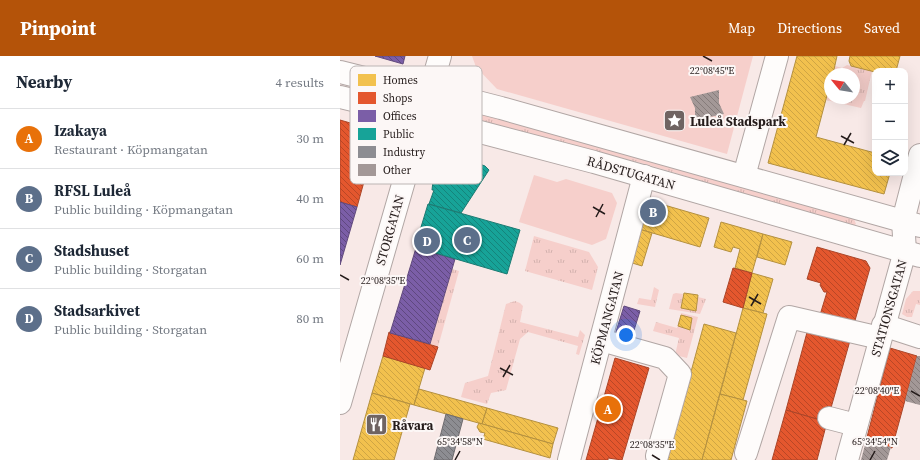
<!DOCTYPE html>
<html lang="en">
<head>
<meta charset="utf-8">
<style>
	:root { --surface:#fff; --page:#f6f6f7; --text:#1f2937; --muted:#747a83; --line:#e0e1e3; --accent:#b45309 }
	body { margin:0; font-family:"Source Serif 4",serif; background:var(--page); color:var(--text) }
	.controls { position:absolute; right:12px; top:12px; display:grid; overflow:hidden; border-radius:8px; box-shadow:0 4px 16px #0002 }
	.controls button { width:36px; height:36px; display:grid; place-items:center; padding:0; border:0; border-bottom:1px solid var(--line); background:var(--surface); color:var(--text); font:20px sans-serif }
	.compass { position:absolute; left:484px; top:12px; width:36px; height:36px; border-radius:50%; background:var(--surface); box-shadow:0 4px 16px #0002; rotate:300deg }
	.you { position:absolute; left:286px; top:279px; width:14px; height:14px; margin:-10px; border:3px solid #fff; border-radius:50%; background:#1a73e8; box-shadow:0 0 0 6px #1a73e833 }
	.badge { display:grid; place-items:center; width:26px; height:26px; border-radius:50%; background:var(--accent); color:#fff; font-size:13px; font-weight:700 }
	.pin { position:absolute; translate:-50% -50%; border:2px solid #fff; box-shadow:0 1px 4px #0006 }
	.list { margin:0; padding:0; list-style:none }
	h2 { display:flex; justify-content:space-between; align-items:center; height:52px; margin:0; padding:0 16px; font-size:17px }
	h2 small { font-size:13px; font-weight:400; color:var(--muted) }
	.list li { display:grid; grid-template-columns:26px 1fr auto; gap:12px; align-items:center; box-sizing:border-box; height:60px; padding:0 16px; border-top:1px solid var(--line) }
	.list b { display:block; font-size:15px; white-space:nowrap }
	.list p { margin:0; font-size:13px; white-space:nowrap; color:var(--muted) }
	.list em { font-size:13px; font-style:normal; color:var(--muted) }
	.icon { flex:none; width:22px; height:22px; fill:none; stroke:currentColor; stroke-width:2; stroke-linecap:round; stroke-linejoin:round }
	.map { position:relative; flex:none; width:580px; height:404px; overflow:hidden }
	header { display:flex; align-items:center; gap:24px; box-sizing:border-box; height:56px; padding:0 20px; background:var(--accent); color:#fff }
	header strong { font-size:19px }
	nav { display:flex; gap:22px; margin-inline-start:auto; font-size:14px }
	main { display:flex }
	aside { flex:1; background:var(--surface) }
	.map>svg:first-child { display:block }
	.grass { fill:url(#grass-tufts) }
	.park { fill:#f6cfcb }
	.homes { fill:url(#homes-back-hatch); stroke:#b4903f }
	.shops { fill:url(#shops-back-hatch); stroke:#ab4528 }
	.offices { fill:url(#offices-back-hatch); stroke:#614a7d }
	.public { fill:url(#public-back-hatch); stroke:#1b7a72 }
	.industry { fill:url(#industry-back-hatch); stroke:#6e6b6e }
	.building { fill:url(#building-back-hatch) }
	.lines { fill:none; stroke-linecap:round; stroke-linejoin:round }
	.minor-casing { stroke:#b1a6a4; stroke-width:24 }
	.major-casing { stroke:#b1a6a4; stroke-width:24 }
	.minor { stroke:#fefcfb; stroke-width:22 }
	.major { stroke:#fefcfb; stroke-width:22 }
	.ticks { fill:none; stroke:#251c1b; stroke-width:1.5 }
	.labels { text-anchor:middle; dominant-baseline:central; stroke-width:4; stroke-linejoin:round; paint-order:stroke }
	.poi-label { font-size:13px; font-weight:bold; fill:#251c1b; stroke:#fcf7f6; text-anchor:start }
	.street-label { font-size:13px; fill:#251c1b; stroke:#fcf7f6 }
	.key { fill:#fcf7f6; stroke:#bcb5b4; stroke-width:1 }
	.key-label { font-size:11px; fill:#251c1b }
	.ticks-label { font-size:10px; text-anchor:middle; fill:#251c1b; stroke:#fcf7f6; stroke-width:4; stroke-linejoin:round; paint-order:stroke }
</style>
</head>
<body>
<header>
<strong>Pinpoint</strong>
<nav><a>Map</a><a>Directions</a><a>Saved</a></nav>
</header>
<main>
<aside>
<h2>Nearby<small>4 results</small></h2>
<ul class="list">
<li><span class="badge" style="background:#e8710a">A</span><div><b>Izakaya</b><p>Restaurant · Köpmangatan</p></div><em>30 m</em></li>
<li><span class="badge" style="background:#5c6f8a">B</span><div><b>RFSL Luleå</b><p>Public building · Köpmangatan</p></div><em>40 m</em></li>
<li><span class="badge" style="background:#5c6f8a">C</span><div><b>Stadshuset</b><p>Public building · Storgatan</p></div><em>60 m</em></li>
<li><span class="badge" style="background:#5c6f8a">D</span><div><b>Stadsarkivet</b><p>Public building · Storgatan</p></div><em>80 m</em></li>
</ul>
</aside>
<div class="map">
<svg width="580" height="404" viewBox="0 0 580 404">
	<defs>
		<pattern id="grass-tufts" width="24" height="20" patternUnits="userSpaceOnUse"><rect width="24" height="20" fill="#f6cfcb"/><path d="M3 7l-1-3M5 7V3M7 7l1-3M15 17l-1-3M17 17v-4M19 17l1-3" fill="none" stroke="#d3b1ae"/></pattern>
		<pattern id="homes-back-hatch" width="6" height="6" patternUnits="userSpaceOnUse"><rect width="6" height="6" fill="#f2c14e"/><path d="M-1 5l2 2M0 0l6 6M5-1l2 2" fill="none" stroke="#cfa544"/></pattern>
		<pattern id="shops-back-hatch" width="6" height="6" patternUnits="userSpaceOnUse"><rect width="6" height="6" fill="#e4572e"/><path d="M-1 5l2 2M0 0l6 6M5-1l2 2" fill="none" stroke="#b94726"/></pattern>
		<pattern id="offices-back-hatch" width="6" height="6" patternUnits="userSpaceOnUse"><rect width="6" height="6" fill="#7b5ea7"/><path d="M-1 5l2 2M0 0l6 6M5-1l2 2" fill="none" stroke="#5f487f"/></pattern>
		<pattern id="public-back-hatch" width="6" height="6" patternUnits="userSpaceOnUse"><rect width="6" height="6" fill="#17a398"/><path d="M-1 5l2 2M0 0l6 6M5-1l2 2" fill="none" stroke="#15847b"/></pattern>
		<pattern id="industry-back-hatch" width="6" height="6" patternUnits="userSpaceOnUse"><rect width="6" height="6" fill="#8d8d92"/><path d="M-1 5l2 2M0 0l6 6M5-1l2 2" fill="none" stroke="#737276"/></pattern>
		<pattern id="building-back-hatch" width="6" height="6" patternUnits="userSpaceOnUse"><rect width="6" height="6" fill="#a39897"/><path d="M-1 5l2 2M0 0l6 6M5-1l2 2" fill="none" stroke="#857b7a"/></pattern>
	</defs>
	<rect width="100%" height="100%" fill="#f8e9e7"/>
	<g class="grass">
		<path d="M507 9 532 15 525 45H524L521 52 486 44 490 28V42H514V18H493L495 10 502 12Z"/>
		<path d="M123 52 413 133 514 163 516 168 513 170 312 110 121 59Z"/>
		<path d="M194 180 249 196 258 211 252 234 185 215Z"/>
		<path d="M112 213 119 215 98 291 90 288Z"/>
		<path d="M314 231 319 234 315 251 297 248 299 242 311 244Z"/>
		<path d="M573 235H580V249L576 248 572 261H567L562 258 566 243Z"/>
		<path d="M336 237 343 238 341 252 356 254 358 241 366 243 360 258 329 253 333 238Z"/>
		<path d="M175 245 180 247 183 250 180 266 238 281 240 274 245 279 239 299 236 298 238 290 188 276 180 283 166 334 151 337 147 348 121 341 125 327 148 320 166 248Z"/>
		<path d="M341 257 358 261 347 302 335 299 339 282 313 275 316 266 337 272Z"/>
	</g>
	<g class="park">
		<path d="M132 0H413L387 98 157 33 136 11Z"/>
		<path d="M194 119 217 126 226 123 272 137 277 147 266 183 252 189 179 166Z"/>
	</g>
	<g class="homes">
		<path d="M457 0H497L493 18H490V28L476 81 535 97V117H550L544 138 428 107Z"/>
		<path d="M510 0H560L556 15H535V16L511 10 509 5Z"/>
		<path d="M307 144 369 162 360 191 299 173Z"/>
		<path d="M381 166 423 178 412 217 395 212 400 193 393 191 391 196 374 191Z"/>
		<path d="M299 173 312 177 302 210 289 206Z"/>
		<path d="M423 178 452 186 445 209 417 201Z"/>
		<path d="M412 217 433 223 423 257 403 252Z"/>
		<path d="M344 237 358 239 356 255 341 252Z"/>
		<path d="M403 252 427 258 403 344 380 338Z"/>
		<path d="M341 259 352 262 350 274 338 270Z"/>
		<path d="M364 268 396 277 362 404H327Z"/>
		<path d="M43 300 85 312 74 349 32 337Z"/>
		<path d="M79 333 147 352 142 368 74 349Z"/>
		<path d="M32 337 70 348 54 404H13Z"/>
		<path d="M380 338 407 345 391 404H362Z"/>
		<path d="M147 352 218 372 213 388 142 368Z"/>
		<path d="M139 367 213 388 210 402 143 383 145 377 140 376 137 371Z"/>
	</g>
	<g class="shops">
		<path d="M0 64 38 75 17 151 0 146Z"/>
		<path d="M477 191 526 205 530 212 514 268 480 259 487 236H484L480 229 481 227 467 223Z"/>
		<path d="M393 212 412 217 403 252 383 246Z"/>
		<path d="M469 269 511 281 487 366 446 354Z"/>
		<path d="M49 276 98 291 90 314 43 300Z"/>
		<path d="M550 292 577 300 552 392 526 385Z"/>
		<path d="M275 302 309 312 282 404 268 402V404H246Z"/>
		<path d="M446 354 487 366 477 404H432Z"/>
	</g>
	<g class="offices">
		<path d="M35 0H65L63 8Z"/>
		<path d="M0 146 17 151 0 209Z"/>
		<path d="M76 192 115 203 90 288 50 277Z"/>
		<path d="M284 250 300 255 291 284 275 279Z"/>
	</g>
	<g class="public">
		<path d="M97 88H108L128 95 140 102 137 107 145 110 149 114 121 157 89 148 94 134H92Z"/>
		<path d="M88 148 180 174 167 218 75 191Z"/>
	</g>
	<path class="industry" d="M106 358 123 363 112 404H94Z"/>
	<g class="building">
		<path d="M379 34V47L384 58 355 64V52L350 41Z"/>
		<path d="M577 300H580V349L565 345Z"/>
		<path d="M526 385 551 391 547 404H521Z"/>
	</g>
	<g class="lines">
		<defs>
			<g id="minor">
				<path d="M404 120 437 0"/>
				<path d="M543 269 580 281"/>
				<path d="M261 284 325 302 340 318 317 400"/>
				<path d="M0 347C33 231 67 116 100 0"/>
				<path d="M489 362 516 369"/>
				<path d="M406 397 449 261 540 282"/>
				<path d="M229 404 304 120"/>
				<path d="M507 404 565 195 563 165 580 99"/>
			</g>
			<g id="major">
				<path d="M0 16 60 31 91 34 161 52 580 170"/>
				<path d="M0 41 83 61 254 106 580 200"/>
			</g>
		</defs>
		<use href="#minor" class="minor-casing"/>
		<use href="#major" class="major-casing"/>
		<use href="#minor" class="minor"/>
		<use href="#major" class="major"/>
	</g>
	<path class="ticks" d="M363 0 372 5M501 80 514 87M504 89 511 77M253 151 265 158M256 161 263 148M0 219 9 224M409 241 421 248M411 250 418 238M160 312 173 319M163 321 170 309M571 335 580 340M312 399 320 404M115 404 120 395M530 404 535 395"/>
	<defs>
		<symbol id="sight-square" viewBox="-11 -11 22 22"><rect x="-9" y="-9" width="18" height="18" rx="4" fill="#6f6462" stroke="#fcf7f6"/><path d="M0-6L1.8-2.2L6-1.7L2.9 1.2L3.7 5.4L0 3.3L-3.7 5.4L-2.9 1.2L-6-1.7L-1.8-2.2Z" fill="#fff"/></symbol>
		<symbol id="restaurant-square" viewBox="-11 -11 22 22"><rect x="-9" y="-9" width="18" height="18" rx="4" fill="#6f6462" stroke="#fcf7f6"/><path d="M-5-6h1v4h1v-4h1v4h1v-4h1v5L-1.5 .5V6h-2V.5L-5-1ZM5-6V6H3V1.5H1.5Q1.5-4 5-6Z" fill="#fff"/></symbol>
	</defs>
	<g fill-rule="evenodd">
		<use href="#sight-square" x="322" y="52" width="25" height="25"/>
		<use href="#restaurant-square" x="24" y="356" width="25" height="25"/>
	</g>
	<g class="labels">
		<g class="poi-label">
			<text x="350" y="65">Luleå Stadspark</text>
			<text x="52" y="369">Råvara</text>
		</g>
		<g class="street-label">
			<text transform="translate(291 117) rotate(16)">RÅDSTUGATAN</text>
			<text transform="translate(50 174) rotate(-74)">STORGATAN</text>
			<text transform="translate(549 252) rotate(-74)">STATIONSGATAN</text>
			<text transform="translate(267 262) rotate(-75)">KÖPMANGATAN</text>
		</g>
	</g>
	<rect x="10" y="10" width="132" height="118" rx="6" class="key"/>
	<rect x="18" y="18" width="18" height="12" fill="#f2c14e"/>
	<rect x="18" y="36" width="18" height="12" fill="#e4572e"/>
	<rect x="18" y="54" width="18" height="12" fill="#7b5ea7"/>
	<rect x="18" y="72" width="18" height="12" fill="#17a398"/>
	<rect x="18" y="90" width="18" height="12" fill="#8d8d92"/>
	<rect x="18" y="108" width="18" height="12" fill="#a39897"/>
	<g class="key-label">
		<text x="43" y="28">Homes</text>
		<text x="43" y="46">Shops</text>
		<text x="43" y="64">Offices</text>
		<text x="43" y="82">Public</text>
		<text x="43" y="100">Industry</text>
		<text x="43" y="118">Other</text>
	</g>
	<g class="ticks-label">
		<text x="372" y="18">22°08'45"E</text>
		<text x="43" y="228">22°08'35"E</text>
		<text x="537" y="338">22°08'40"E</text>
		<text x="120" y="389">65°34'58"N</text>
		<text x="535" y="389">65°34'54"N</text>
		<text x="312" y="392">22°08'35"E</text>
	</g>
</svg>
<div class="controls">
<button>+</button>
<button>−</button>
<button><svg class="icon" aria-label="layers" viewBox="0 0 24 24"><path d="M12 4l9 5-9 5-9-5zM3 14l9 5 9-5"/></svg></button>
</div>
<svg class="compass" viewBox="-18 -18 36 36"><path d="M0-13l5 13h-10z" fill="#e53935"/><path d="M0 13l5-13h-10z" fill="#747a83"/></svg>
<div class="you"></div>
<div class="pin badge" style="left:268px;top:353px;background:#e8710a">A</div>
<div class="pin badge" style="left:313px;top:156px;background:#5c6f8a">B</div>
<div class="pin badge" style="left:127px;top:184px;background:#5c6f8a">C</div>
<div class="pin badge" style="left:87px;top:185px;background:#5c6f8a">D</div>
</div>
</main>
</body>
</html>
